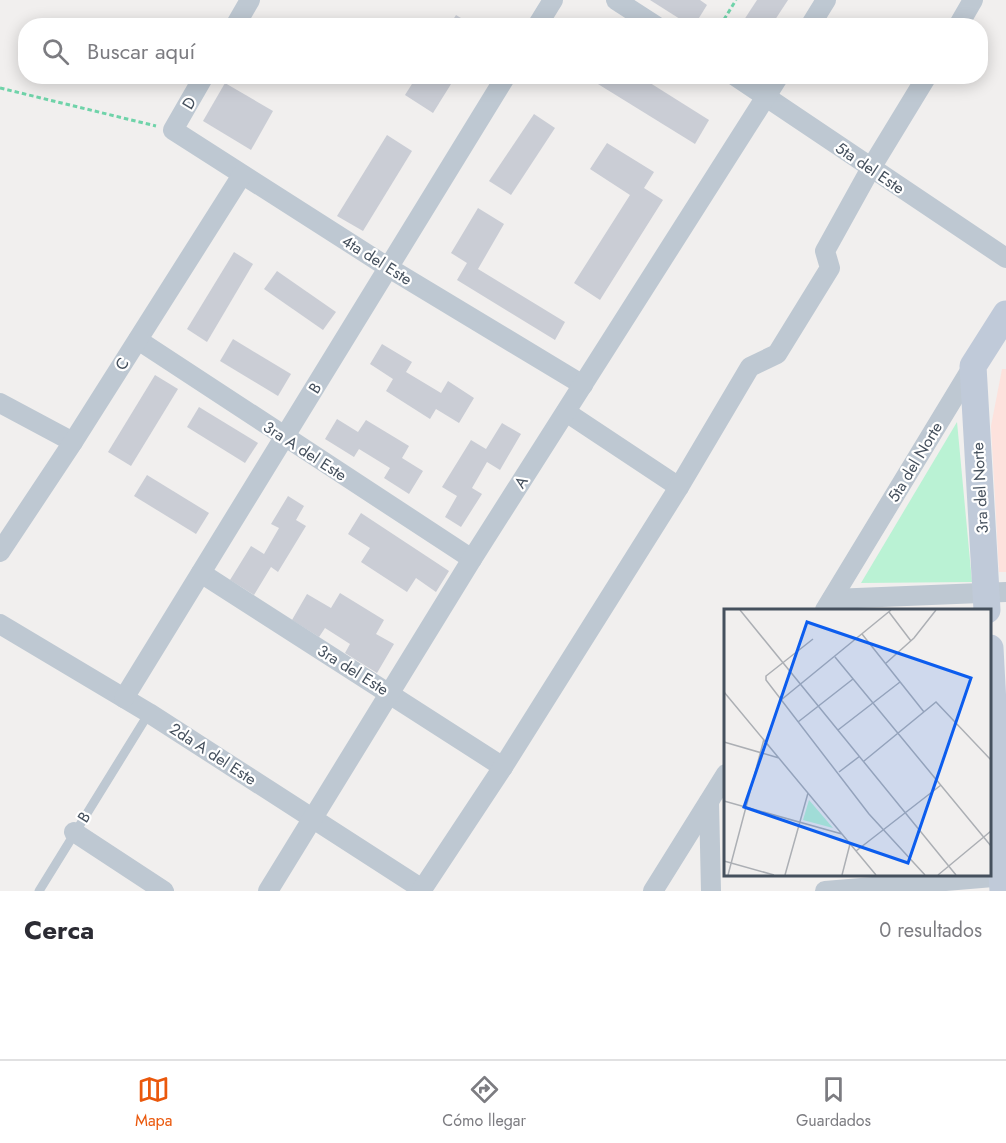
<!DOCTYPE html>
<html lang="es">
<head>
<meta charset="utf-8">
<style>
	:root { --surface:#fff; --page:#f7f7f7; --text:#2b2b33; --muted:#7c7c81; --line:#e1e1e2; --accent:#ea580c }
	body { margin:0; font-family:Jost,sans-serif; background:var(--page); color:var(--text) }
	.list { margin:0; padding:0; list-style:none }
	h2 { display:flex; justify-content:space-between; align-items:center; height:78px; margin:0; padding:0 24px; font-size:26px }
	h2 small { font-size:20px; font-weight:400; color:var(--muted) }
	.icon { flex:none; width:33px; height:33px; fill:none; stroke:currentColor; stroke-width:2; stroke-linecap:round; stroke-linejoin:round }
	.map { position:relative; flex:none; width:1006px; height:891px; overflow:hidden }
	.search { position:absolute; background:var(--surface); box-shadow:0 3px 15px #0003; left:18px; right:18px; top:18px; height:66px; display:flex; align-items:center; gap:15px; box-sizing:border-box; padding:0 21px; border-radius:24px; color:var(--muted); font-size:22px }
	.sheet { height:168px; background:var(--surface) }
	nav { display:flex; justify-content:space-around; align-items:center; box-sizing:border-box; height:84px; border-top:2px solid var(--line); background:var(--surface); font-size:16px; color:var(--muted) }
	nav a { display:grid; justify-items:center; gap:3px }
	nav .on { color:var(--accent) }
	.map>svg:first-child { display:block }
	.medical { fill:#fde2dd }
	.green { fill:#baf2d4 }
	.building { fill:#cacdd5 }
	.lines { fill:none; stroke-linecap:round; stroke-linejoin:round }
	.path { stroke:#6fd3a9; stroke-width:3; stroke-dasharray:4.5 3; stroke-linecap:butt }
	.lane { stroke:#bec8d2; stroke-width:9 }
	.street { stroke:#bec8d2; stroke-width:20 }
	.secondary { stroke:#c0cad9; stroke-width:27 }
	.labels { text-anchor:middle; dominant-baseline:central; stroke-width:4.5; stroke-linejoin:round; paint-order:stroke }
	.street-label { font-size:16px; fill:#45505d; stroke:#fff }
	.inset-road { fill:none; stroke:#acafb4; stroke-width:1.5 }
	.view { fill:#0c5dee; fill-opacity:0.15; stroke:#0c5dee; stroke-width:3 }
	.inset-edge { fill:none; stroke:#45505d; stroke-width:3 }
</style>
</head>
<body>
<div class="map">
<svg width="1006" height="891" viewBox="0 0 1006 891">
	<rect width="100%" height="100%" fill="#f1efee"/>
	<path class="medical" d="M1002 369H1006V572H999L991 426Z"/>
	<path class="green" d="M957 422 972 582 861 583Z"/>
	<g class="building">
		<path d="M650 0H700L707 5 694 26H691Z"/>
		<path d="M757 0H788L771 26H740Z"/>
		<path d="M456 15 474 26H449Z"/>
		<path d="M417 76H456L433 113 405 95Z"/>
		<path d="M585 76H639L709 120 695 144Z"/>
		<path d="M225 83 273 111 251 150 203 121Z"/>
		<path d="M534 114 555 128 511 195 489 181Z"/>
		<path d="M387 135 412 151 363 231 337 216Z"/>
		<path d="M607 143 654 172 644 188 663 200 600 300 574 283 630 195 590 169Z"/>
		<path d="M478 208 504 224 478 269 565 322 555 340 457 280 467 263 451 253Z"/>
		<path d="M234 252 253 264 207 342 187 329Z"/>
		<path d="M277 271 336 312 323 330 264 289Z"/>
		<path d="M233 339 291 374 278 396 220 361Z"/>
		<path d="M382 344 412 362 406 372 441 393 448 381 474 398 459 423 436 409 430 419 386 391 393 379 370 364Z"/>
		<path d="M155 375 178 389 131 466 108 452Z"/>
		<path d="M199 407 258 443 245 463 187 427Z"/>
		<path d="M337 419 358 432 366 420 409 446 402 458 423 471 409 494 384 478 390 468 359 449 354 457 325 439Z"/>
		<path d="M502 423 521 434 500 470 487 462 472 488 482 494 461 527 445 517 457 496 442 487 471 440 486 449Z"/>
		<path d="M147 475 209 513 196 534 134 496Z"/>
		<path d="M288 496 304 506 296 520 306 526 278 572 271 567 254 595 230 580 251 546 264 554 279 528 271 524Z"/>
		<path d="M361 513 449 571 436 592 416 578 407 592 361 562 370 548 348 534Z"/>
		<path d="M340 593 384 620 376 634 394 644 377 673 345 653 350 644 325 628 319 637 292 620 307 594 331 608Z"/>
	</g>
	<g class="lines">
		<g class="path">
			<path d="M720 26 736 0"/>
			<path d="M0 88 156 126"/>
		</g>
		<path class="lane" d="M39 891 149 713"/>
		<g class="street">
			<path d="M616 0 656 26"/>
			<path d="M235 26 250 0"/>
			<path d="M537 26 553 0"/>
			<path d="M810 26 826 0"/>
			<path d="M958 26 973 0"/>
			<path d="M204 76 173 130 389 268 583 385"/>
			<path d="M735 76 1006 258"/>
			<path d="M138 340 472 559"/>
			<path d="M0 403 73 442"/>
			<path d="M566 412 679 487"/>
			<path d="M0 552 73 442 242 175"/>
			<path d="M201 573 503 767"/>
			<path d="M832 599 1006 592"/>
			<path d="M825 610 973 366"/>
			<path d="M0 624 149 713 422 889"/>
			<path d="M124 698 506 76"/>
			<path d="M709 802 711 891"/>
			<path d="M74 832 164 891"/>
			<path d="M268 891 472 559 779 76"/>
			<path d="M421 891 503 767 679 487 750 367 777 354 830 268 825 251 871 168 927 76"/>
			<path d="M653 891 726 774"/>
			<path d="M825 891 1006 876"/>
		</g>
		<g class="secondary">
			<path d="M987 610 973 366 1006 314"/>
			<path d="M990 648 1003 891"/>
		</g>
	</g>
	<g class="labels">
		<g class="street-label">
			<text transform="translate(189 103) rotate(-59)">D</text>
			<text transform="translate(870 168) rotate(34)">5ta del Este</text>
			<text transform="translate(377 260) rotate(32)">4ta del Este</text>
			<text transform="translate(122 364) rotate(-58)">C</text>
			<text transform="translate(315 388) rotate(-58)">B</text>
			<text transform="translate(305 451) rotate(33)">3ra A del Este</text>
			<text transform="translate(915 462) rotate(-59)">5ta del Norte</text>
			<text transform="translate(521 482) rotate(-58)">A</text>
			<text transform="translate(980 488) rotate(-93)">3ra del Norte</text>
			<text transform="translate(353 670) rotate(32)">3ra del Este</text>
			<text transform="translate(213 754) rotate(33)">2da A del Este</text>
			<text transform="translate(84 817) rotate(-58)">B</text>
		</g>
	</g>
	<g transform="translate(724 609)">
		<rect width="267" height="267" fill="#f1efee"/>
		<path d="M85 191 109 219 79 211Z" fill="#baf2d4"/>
		<path class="inset-road" d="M16 1 232 266M165 3 187 32M138 25 200 103M89 30 42 67V71L145 205 201 266M111 48 267 237M161 55 190 29 212 1M0 83 152 266M57 91 167 1M74 113 129 70M114 121 176 73M0 133 55 149M140 152 212 93 267 151M115 163 136 147M0 192 118 225M132 242 217 176M0 252 50 266M4 266 40 130M61 266 84 184M118 266 126 235M214 266 267 222"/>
		<path class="view" d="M83 13 247 69 184 254 20 198Z"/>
		<rect width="267" height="267" class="inset-edge"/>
	</g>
</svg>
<div class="search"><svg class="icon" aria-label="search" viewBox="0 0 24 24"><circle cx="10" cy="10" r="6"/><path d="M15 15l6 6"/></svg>Buscar aquí</div>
</div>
<section class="sheet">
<h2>Cerca<small>0 resultados</small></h2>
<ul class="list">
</ul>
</section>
<nav>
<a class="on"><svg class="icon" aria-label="map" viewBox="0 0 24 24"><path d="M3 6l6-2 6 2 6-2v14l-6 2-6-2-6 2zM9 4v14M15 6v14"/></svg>Mapa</a>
<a><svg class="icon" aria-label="directions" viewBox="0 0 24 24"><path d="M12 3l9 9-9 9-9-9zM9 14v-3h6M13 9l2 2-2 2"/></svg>Cómo llegar</a>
<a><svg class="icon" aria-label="saved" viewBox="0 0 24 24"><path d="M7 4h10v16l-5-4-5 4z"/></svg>Guardados</a>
</nav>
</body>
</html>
